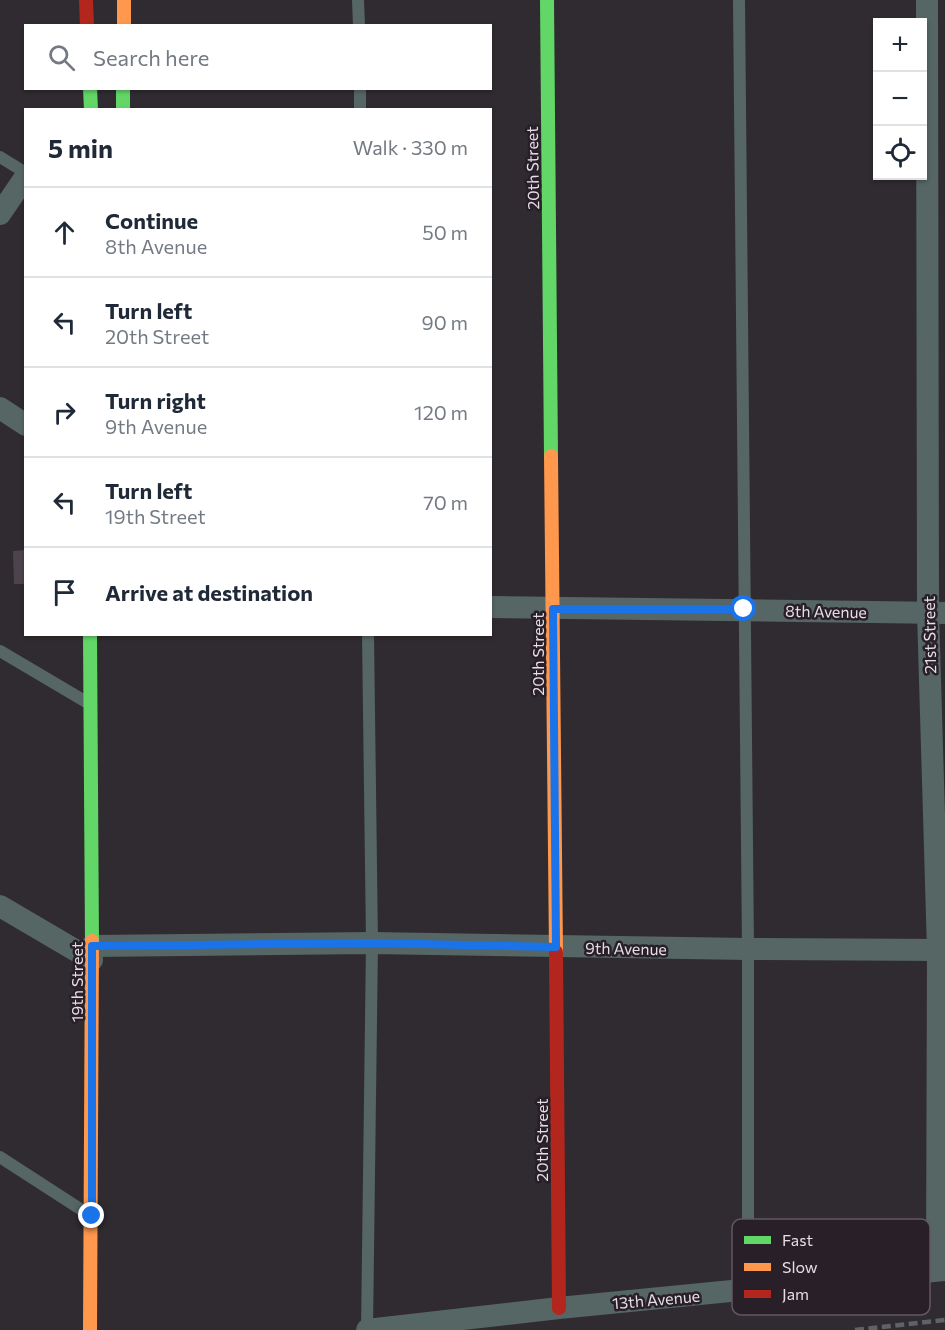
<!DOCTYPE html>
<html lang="en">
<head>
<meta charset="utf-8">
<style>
	:root { --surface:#fff; --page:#f2f2f3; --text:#1f2937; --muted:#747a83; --line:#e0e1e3 }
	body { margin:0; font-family:Commissioner,sans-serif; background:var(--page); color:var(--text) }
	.controls { position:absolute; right:18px; top:18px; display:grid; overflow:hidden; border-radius:0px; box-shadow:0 2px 4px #0004 }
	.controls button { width:54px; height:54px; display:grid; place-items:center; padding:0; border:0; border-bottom:2px solid var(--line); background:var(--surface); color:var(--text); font:30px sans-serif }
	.stop { position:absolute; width:18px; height:18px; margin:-14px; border:4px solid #1a73e8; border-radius:50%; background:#fff }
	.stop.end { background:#1a73e8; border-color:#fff; box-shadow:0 2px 6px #0008 }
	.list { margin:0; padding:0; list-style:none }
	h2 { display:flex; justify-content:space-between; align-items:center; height:78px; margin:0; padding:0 24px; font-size:26px }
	h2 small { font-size:20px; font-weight:400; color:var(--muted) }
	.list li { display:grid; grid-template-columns:39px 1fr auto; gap:18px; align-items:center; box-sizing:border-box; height:90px; padding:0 24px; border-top:2px solid var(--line) }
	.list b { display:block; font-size:22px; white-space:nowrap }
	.list p { margin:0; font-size:20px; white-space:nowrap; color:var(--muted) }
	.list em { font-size:20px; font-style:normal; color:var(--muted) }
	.icon { flex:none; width:33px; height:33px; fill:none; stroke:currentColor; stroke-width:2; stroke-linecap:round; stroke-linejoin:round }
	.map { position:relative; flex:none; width:945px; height:1330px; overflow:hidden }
	.search { position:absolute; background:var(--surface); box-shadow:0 2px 4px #0004; left:24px; top:24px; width:468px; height:66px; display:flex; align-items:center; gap:15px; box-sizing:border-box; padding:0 21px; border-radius:0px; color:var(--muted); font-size:22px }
	.panel { position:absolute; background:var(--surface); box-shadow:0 2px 4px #0004; left:24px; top:108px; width:468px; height:528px; border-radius:0px }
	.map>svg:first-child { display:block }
	.building { fill:#4c434c }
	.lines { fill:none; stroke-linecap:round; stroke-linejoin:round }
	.lane { stroke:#566665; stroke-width:12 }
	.street { stroke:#566665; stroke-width:22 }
	.fast { stroke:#63d668; stroke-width:14 }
	.slow { stroke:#ff974d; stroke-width:14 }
	.jam { stroke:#b3261e; stroke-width:14 }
	.rail { stroke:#5f6366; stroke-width:4.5; stroke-dasharray:9 4.5; stroke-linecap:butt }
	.route { stroke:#1a73e8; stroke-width:8 }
	.labels { text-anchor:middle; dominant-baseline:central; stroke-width:5; stroke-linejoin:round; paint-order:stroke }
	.street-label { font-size:16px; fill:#e5dee5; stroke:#281f29 }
	.key { fill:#281f29; stroke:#615861; stroke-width:1.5 }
	.key-label { font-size:16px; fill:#e5dee5 }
</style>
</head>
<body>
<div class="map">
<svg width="945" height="1330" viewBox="0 0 945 1330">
	<rect width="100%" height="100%" fill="#302b30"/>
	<path class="building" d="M26 550V584H14L13 551Z"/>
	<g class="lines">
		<g class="lane">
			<path d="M358 0 359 26"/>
			<path d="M739 0 748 949V1290"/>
			<path d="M360 88V110"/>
			<path d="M0 157 26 173"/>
			<path d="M0 651 88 703"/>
			<path d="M0 1157 88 1214"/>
			<path d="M367 1330 372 943 368 634"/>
		</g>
		<g class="street">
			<path d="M927 0 928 612 938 950 937 1270"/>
			<path d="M0 214 26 176"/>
			<path d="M0 408 26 425"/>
			<path d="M490 607 945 613"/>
			<path d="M0 906 92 960"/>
			<path d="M92 946 372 943 748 949 945 950"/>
			<path d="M367 1330 559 1308 945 1270"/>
		</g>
		<g class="fast">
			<path d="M547 0 551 456"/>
			<path d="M90 88 91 110"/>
			<path d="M123 88V110"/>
			<path d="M90 634 92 941"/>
		</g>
		<g class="slow">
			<path d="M124 0V26"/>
			<path d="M551 456 556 952"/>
			<path d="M90 1330 92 941"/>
		</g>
		<g class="jam">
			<path d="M86 0 87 26"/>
			<path d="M556 952 559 1308"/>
		</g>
		<path class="rail" d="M855 1330 945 1320"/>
	</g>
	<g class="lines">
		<path class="route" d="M92 1216V946L372 943 556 947 553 609H744"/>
	</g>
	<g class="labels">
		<g class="street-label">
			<text transform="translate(532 168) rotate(-91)">20th Street</text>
			<text transform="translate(826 611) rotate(1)">8th Avenue</text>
			<text transform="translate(929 635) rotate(-91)">21st Street</text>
			<text transform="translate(537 654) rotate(-90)">20th Street</text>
			<text transform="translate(626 948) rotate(1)">9th Avenue</text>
			<text transform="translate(76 982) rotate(-90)">19th Street</text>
			<text transform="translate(541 1140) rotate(-90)">20th Street</text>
			<text transform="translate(656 1299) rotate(-5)">13th Avenue</text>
		</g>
	</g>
	<rect x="732" y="1219" width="198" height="96" rx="9" class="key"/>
	<rect x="744" y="1236" width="27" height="8" fill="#63d668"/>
	<rect x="744" y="1263" width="27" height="8" fill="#ff974d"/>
	<rect x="744" y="1290" width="27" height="8" fill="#b3261e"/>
	<g class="key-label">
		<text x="782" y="1246">Fast</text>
		<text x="782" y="1273">Slow</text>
		<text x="782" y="1300">Jam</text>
	</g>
</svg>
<div class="controls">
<button>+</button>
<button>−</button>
<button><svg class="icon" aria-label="locate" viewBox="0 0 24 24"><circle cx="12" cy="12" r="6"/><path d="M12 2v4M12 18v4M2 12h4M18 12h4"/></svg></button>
</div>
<div class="stop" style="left:744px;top:609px"></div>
<div class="stop end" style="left:92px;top:1216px"></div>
<div class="search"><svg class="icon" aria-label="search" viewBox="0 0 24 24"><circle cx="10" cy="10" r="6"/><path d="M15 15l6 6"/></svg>Search here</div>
<section class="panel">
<h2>5 min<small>Walk · 330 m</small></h2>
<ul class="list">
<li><svg class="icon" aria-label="ahead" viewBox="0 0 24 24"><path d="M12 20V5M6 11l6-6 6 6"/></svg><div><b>Continue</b><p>8th Avenue</p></div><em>50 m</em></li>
<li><svg class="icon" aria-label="left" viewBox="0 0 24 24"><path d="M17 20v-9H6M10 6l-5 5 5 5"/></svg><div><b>Turn left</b><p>20th Street</p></div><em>90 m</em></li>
<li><svg class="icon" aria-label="right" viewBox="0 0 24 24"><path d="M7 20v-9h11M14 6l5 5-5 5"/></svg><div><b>Turn right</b><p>9th Avenue</p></div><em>120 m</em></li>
<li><svg class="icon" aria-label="left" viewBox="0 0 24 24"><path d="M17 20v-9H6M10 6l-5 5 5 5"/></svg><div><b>Turn left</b><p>19th Street</p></div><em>70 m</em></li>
<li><svg class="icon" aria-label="arrive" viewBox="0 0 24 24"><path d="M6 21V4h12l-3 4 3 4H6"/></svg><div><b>Arrive at destination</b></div></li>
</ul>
</section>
</div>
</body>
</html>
